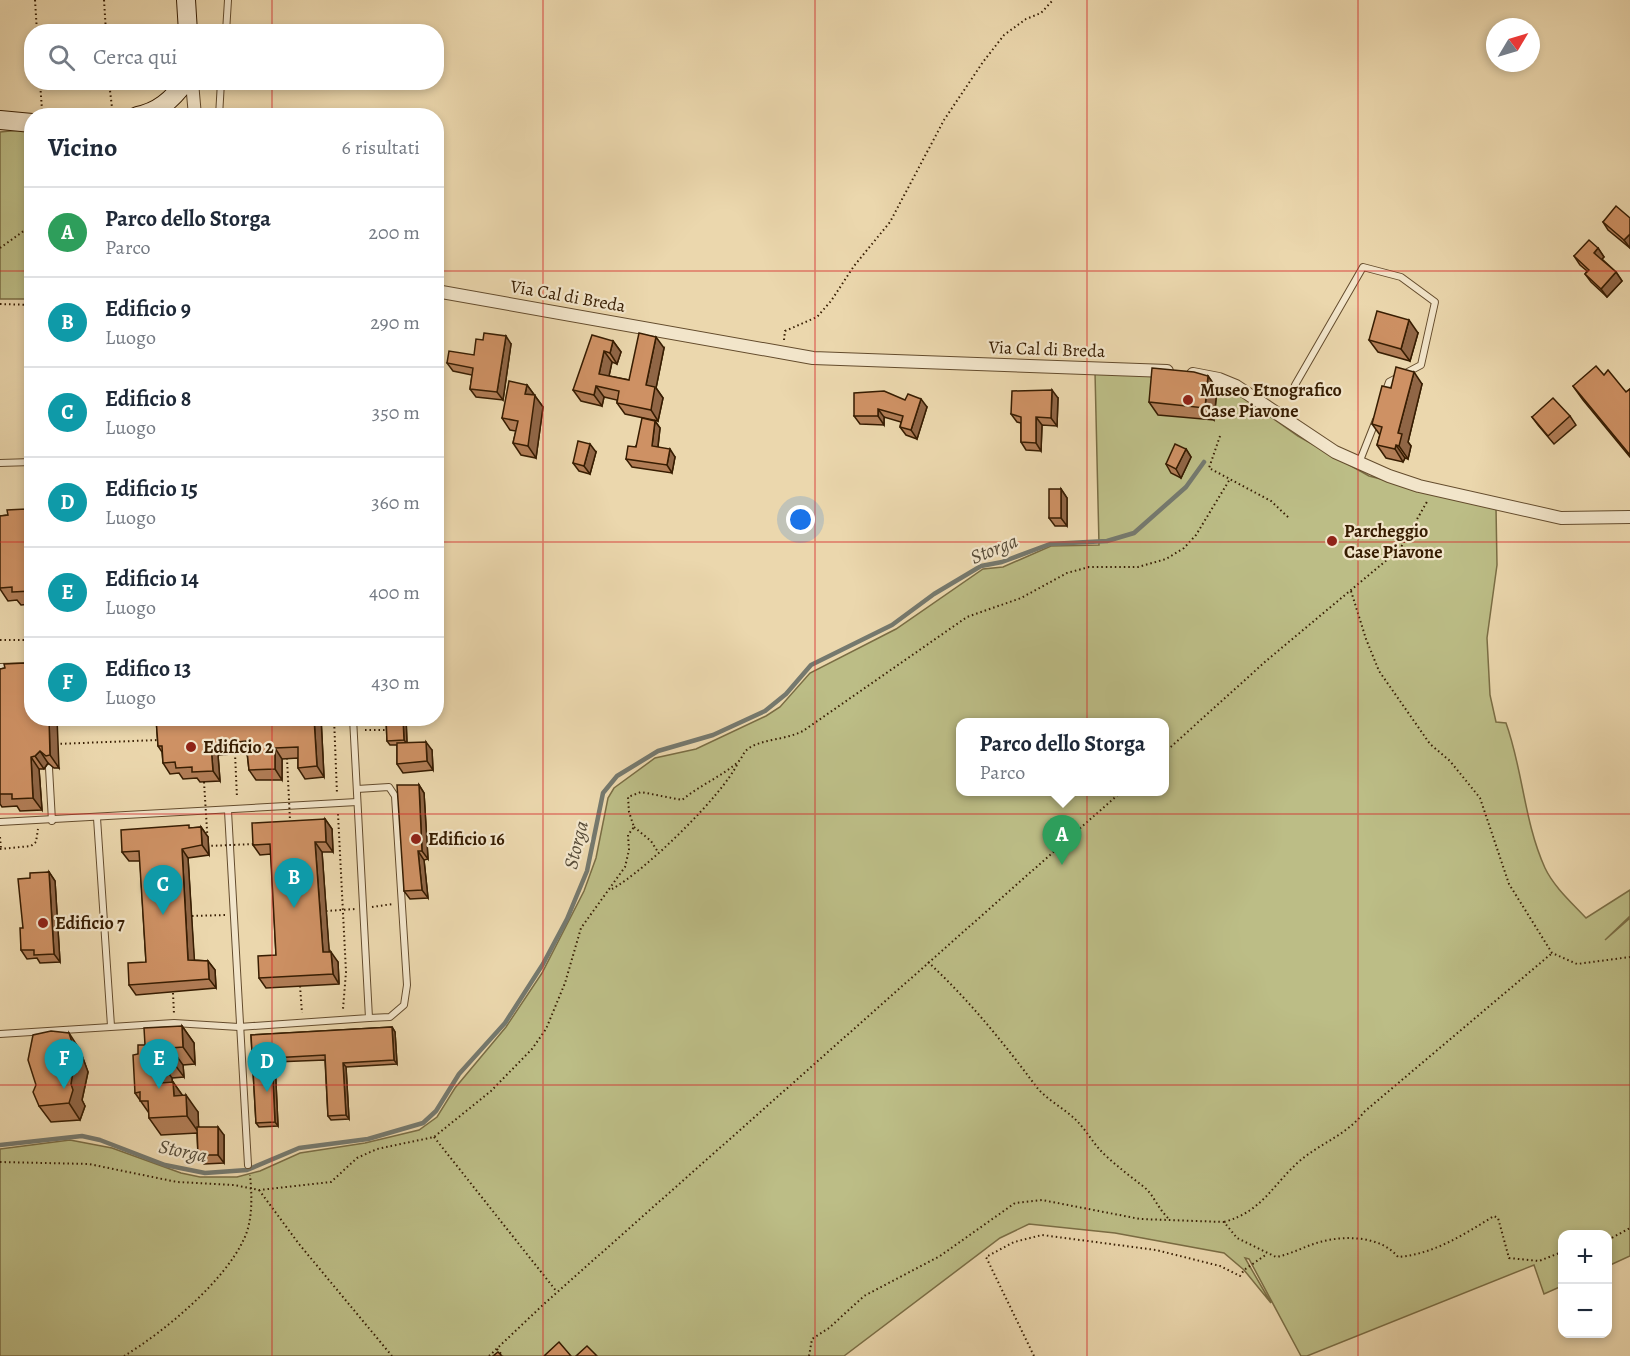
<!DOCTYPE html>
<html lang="it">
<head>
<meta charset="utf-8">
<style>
	:root { --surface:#fff; --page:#f6f6f7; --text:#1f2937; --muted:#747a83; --line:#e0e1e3; --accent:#1a73e8 }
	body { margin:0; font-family:Alegreya,serif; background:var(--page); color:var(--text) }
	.controls { position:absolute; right:18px; bottom:18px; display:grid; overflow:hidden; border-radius:12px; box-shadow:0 3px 9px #0003 }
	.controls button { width:54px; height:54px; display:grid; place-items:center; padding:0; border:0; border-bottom:2px solid var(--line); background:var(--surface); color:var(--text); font:30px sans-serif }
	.compass { position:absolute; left:1486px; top:18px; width:54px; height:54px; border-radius:50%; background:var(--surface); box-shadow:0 3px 9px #0003; rotate:52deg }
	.you { position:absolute; left:801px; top:520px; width:21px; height:21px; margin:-15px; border:4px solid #fff; border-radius:50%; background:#1a73e8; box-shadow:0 0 0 9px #1a73e833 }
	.badge { display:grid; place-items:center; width:39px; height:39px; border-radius:50%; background:var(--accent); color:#fff; font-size:20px; font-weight:700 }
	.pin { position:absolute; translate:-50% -50px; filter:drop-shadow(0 2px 3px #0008) }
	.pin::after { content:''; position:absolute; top:32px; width:21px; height:18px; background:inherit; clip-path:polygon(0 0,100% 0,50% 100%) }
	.popup { position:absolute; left:956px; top:718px; width:213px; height:78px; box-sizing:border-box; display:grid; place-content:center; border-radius:12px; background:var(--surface); filter:drop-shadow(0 2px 4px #0005); font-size:20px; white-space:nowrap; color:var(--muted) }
	.popup b { font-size:22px; color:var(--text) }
	.popup::after { content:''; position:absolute; left:50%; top:100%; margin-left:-12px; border:12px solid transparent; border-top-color:var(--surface) }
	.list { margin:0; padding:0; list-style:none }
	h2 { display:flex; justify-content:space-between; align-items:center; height:78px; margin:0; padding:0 24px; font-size:26px }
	h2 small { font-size:20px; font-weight:400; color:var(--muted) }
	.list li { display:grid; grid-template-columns:39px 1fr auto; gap:18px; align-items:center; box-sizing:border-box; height:90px; padding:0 24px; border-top:2px solid var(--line) }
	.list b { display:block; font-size:22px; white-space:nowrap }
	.list p { margin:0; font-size:20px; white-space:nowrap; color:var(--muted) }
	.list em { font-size:20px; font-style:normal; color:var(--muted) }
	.icon { flex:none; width:33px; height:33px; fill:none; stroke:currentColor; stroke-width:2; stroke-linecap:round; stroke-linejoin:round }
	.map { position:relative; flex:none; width:1630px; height:1356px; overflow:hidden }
	.search { position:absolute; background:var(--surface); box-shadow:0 3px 9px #0003; left:24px; top:24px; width:420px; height:66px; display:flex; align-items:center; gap:15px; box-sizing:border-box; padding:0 21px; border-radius:24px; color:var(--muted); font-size:22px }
	.panel { position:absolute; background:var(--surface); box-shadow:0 3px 9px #0003; left:24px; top:108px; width:420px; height:618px; border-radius:24px }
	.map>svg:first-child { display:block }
	.green { fill:#bcbd86; stroke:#7a6d44; stroke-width:1.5; fill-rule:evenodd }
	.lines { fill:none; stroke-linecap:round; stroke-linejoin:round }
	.stream { stroke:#75796e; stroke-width:4.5 }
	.lane-casing { stroke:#644c2d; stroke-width:8 }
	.street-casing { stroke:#644c2d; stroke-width:14 }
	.secondary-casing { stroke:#371d02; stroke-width:20 }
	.path { stroke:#371d02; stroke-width:2; stroke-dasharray:1.5 3; stroke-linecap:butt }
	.lane { stroke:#f2e5ca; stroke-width:6 }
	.street { stroke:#f2e5ca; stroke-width:12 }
	.secondary { stroke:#f2e5ca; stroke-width:18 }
	.path-bridge { stroke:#371d02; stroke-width:2; stroke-dasharray:1.5 3; stroke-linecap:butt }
	.wall { fill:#b17d56; stroke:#371d02; stroke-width:1.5 }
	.shaded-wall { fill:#906646; stroke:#371d02; stroke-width:1.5 }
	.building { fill:#ce9164; stroke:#371d02; stroke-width:1.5 }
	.grid { fill:none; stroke:#d62828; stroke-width:1.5; stroke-opacity:0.55 }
	.poi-dot { fill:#8f2418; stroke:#f2e5ca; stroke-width:2 }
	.labels { text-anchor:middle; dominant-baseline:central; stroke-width:4.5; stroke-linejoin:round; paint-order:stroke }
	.street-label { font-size:18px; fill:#371d02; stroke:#f2e5ca }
	.poi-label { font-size:18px; font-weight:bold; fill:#371d02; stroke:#f2e5ca; text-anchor:start }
	.water-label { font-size:20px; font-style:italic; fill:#564b38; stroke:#f2e5ca }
</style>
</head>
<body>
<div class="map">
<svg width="1630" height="1356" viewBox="0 0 1630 1356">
	<rect width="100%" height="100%" fill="#ebd7ad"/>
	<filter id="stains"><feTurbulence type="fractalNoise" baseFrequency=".00333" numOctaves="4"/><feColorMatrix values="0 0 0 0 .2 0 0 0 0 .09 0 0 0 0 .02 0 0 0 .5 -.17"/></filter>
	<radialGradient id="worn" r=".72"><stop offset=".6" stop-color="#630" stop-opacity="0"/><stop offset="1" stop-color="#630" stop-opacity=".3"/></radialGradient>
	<g class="green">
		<path d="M31 129V299H0V132Z"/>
		<path d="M1095 372 1209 381 1230 388 1298 436 1369 476 1496 508 1497 565 1487 638 1490 695 1496 722 1506 723C1523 770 1524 822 1545 868 1554 887 1572 903 1586 918L1630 890V916L1605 940 1630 918V1256L1608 1266V1234H1562V1286L1544 1294 1534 1265 1307 1356H1301L1249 1259 1245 1258 1271 1303 1244 1270 1224 1253 1115 1233 1029 1224 1000 1238 844 1356H0V1149L70 1140 112 1148 181 1173 200 1177H237L260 1171 300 1153 365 1143 419 1130 437 1117 455 1088 506 1027 542 973 584 891 596 858 608 798 614 788 655 758 696 749 766 716 780 707 810 673 896 629 983 569 1003 567 1051 546 1099 545ZM960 722H1164V792H960Z"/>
	</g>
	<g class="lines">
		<path class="stream" d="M0 1145 82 1136 100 1140 165 1165 205 1173 247 1170 299 1148 368 1139 423 1123 436 1111 459 1074 505 1023 543 964 567 919 587 871 603 793 617 776 658 751 713 735 765 711 786 694 811 665 892 625 934 594 981 566 1002 562 1050 544 1107 541 1134 533 1186 487 1204 462"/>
		<defs>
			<g id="lane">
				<path d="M226 32 228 0"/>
				<path d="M219 116 221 82"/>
				<path d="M1295 385 1363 267 1401 277 1435 302 1421 365 1389 382 1385 393"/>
				<path d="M0 463 32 462"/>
				<path d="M1359 463 1376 420"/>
				<path d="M0 667 32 666"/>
				<path d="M49 768 52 821"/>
				<path d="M357 789 389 787 395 796 407 985 404 1005 390 1017 369 1018"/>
				<path d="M228 811 248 1165"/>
				<path d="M97 818 111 1026"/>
				<path d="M0 822 357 802"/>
				<path d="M0 1034 174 1023 239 1027 369 1018 353 718"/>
			</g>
			<g id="street">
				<path d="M192 82 195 116"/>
				<path d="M436 291 813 358 1167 371"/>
				<path d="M1193 374 1219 379 1236 386 1335 452 1389 476 1419 486 1561 518 1630 517"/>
			</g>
			<g id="secondary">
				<path d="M186 0 188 32"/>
				<path d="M137 116C158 112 172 100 185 82"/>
				<path d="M0 120 32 123"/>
			</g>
		</defs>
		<use href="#lane" class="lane-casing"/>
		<use href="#street" class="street-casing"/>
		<use href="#secondary" class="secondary-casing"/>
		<g class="path">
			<path d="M35 0 37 32"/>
			<path d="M104 0 106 32"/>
			<path d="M40 82 42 110"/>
			<path d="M109 82 113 116"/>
			<path d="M0 248 32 225"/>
			<path d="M0 304 32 305"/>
			<path d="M784 340 785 331 817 317 831 301 854 266 890 222 944 120 983 62 1004 35 1026 19 1041 13 1053 0"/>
			<path d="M1220 436 1209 468 1271 501 1290 519"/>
			<path d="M1351 591 1366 639 1379 671 1430 744 1450 761 1480 798 1509 884 1552 953 1577 964 1630 957"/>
			<path d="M0 640H24L32 647"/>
			<path d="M334 718 337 794"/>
			<path d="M365 730H389"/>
			<path d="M56 744 159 740"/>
			<path d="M235 753 237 798"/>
			<path d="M1164 753 1266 661 1400 549 1428 500"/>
			<path d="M338 814 346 972 343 1009"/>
			<path d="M634 827 651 841 658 852"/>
			<path d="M0 837 1 849"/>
			<path d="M0 849 31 846 36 842 38 829"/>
			<path d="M612 889C645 871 722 796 738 763"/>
			<path d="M372 907 393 904"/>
			<path d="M326 911 355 909"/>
			<path d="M192 916 225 915"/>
			<path d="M928 962C968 999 1003 1042 1035 1085 1045 1099 1064 1108 1076 1120 1087 1131 1094 1145 1105 1155 1118 1167 1131 1177 1144 1187 1154 1195 1158 1209 1169 1219"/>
			<path d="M300 986 302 1013"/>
			<path d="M173 993 174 1014"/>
			<path d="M434 1137 557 1292"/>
			<path d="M0 1162 89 1164 177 1182 234 1185 259 1190 331 1182 357 1158 377 1149 434 1137 491 1091 532 1049 546 1029 565 983 581 928 625 867 629 850 628 835 634 827 629 812 628 797 641 792 682 800C699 786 720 777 737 763 742 759 743 752 749 748 763 739 785 740 803 731L967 617 1021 598 1067 573 1089 567H1138L1166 559 1184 548 1196 535 1230 479"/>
			<path d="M259 1190 299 1244 392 1356"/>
			<path d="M1224 1222C1264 1211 1273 1183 1302 1159 1323 1142 1348 1134 1364 1112L1551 954"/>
			<path d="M1608 1240 1630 1228"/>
			<path d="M497 1349 503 1356"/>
			<path d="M124 1356C164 1332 224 1282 244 1239 253 1220 252 1195 250 1175"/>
			<path d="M489 1356 545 1303 1121 792"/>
			<path d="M809 1356 812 1339 829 1328 864 1296 940 1256 1015 1203 1042 1200 1140 1219 1224 1222 1237 1238 1276 1257C1292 1254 1305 1246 1320 1242 1345 1235 1381 1236 1398 1257 1434 1254 1463 1235 1494 1216L1498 1218 1509 1258 1539 1261 1562 1252"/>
			<path d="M1034 1356 986 1257 1014 1242 1042 1235 1156 1250 1220 1266 1240 1276 1244 1270 1267 1254"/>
		</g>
		<use href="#lane" class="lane"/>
		<use href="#street" class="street"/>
		<use href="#secondary" class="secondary"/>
		<g class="path-bridge">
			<path d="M287 758 290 821"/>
			<path d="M204 782 208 846 254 844"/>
		</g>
	</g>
	<g class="wall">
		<path d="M1630 218V248L1608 230 1603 222Z"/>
		<path d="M1598 248 1604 257 1602 259 1616 272 1622 281 1607 297 1591 282 1585 274 1587 271 1580 265 1574 256Z"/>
		<path d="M1418 333 1410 361 1378 352 1369 340Z"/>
		<path d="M613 341 621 352 617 364 612 362 609 376 629 380 664 348 656 388 663 398 658 421 625 414 617 403V400L604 397 602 406 581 401 573 390Z"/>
		<path d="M511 344 503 400 476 397 470 389 472 375 453 371 447 363Z"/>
		<path d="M1604 375 1626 392 1630 389V457L1583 400 1573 386Z"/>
		<path d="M1208 376 1217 389 1214 420 1158 415 1149 402Z"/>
		<path d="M1422 384 1408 442 1411 446 1408 459 1405 458 1403 462 1386 458 1377 445 1380 435 1372 424 1391 388Z"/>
		<path d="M527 385 543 407 536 458 521 455 513 443 516 431 510 430 502 418Z"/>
		<path d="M1058 398 1057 426 1042 425 1041 451 1026 450 1021 442V423L1017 422 1011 414Z"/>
		<path d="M905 400 927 407 917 439 906 435 900 427 901 422 884 417V425L860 424 854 416Z"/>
		<path d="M1570 416 1576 425 1554 444 1538 425 1532 417Z"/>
		<path d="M655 421 660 428 658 447 675 457 672 473 632 467 626 459Z"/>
		<path d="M1186 449 1191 457 1181 478 1171 473 1166 464Z"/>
		<path d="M596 452 590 474 579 471 573 463Z"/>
		<path d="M1061 489 1067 498V526H1055L1049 518Z"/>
		<path d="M26 509 32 516V604L21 605 17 600 8 601 0 589V516L8 515Z"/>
		<path d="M26 663 32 670V718L59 768H54L48 763 44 769H39L42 810 20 811 17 806 2 807 0 804V669L5 668Z"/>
		<path d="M156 718H321L324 777 305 779 298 768V758L282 759V780H256L249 770 247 753 218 755 220 781 200 782 197 778 183 779 179 773 170 774 163 763 162 752 158 746Z"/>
		<path d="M386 718H406L407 743 432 750 433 770 403 773 397 764V745H390L387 741Z"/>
		<path d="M419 785 424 793 428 859 424 860 428 898 410 899 404 891Z"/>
		<path d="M325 819 332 829 333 852H322L329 952 338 962 339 984 266 988 259 978 276 955 271 854 260 855 253 845Z"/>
		<path d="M201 827 208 837 209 855 188 858 194 960 208 961 215 970 216 988 136 995 129 985 146 962 140 861H129L122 852 191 828Z"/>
		<path d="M49 872 55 881 60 962 40 963 37 958 27 959 21 950 23 928 30 878Z"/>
		<path d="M182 1026 194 1043 195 1064 183 1065 184 1077 172 1078V1082H173L182 1095 198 1112V1127L224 1135V1163L204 1164 198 1155 197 1133 161 1135 149 1118V1113L135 1093 138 1054Z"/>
		<path d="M392 1027 395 1032 397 1064 346 1067 349 1119 331 1120 328 1116 325 1060 275 1062 278 1126 259 1127 256 1123 251 1035Z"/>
		<path d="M80 1050 88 1072 82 1100 85 1106 80 1120 51 1122 39 1106Z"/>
	</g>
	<g class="shaded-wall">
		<path d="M1630 234V248L1624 240Z"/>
		<path d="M1598 248 1604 257 1600 261 1594 253Z"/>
		<path d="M1616 272 1622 281 1607 297 1601 289Z"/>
		<path d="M1409 320 1418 333 1410 361 1401 349Z"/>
		<path d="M506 336 511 344 503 400 497 392Z"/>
		<path d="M656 337 664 348 656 388 663 398 658 421 651 410 646 385Z"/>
		<path d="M613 341 621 352 617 364 610 353Z"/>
		<path d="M604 351 612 362 607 385 599 374Z"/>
		<path d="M1414 372 1422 384 1408 442 1411 446 1408 459 1399 446 1398 433Z"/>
		<path d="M1208 376 1217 389 1214 420 1205 408Z"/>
		<path d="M527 385 543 407 536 458 528 446 525 394Z"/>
		<path d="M596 386 604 397 602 406 594 395Z"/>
		<path d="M1052 390 1058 398 1057 426 1051 418Z"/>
		<path d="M921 399 927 407 917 439 911 430Z"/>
		<path d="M878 409 884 417V425L878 416Z"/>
		<path d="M1036 417 1042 425 1041 451 1036 443Z"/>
		<path d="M655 421 660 428 657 454 652 446Z"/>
		<path d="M590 444 596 452 590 474 584 466Z"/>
		<path d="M1396 445 1405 458 1403 462 1395 449Z"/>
		<path d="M670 449 675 457 672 473 667 465Z"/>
		<path d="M1186 449 1191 457 1181 478 1176 469Z"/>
		<path d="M1061 489 1067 498V526L1061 518Z"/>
		<path d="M26 509 32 516V586Z"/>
		<path d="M26 663 32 670V707L28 703Z"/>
		<path d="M49 718H57L59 768 50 755Z"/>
		<path d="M314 718H321L324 777 317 766Z"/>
		<path d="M403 718H406L407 744 404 740Z"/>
		<path d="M426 742 432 750 433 770 427 761Z"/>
		<path d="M211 745 218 755 220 781 213 771Z"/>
		<path d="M275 748 282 759V780L275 769Z"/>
		<path d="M40 751 48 763 44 769 35 756Z"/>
		<path d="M31 757 39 769 42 810 33 798Z"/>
		<path d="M419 785 424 793 428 859 422 851Z"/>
		<path d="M325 819 332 829 333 852 326 842Z"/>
		<path d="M201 827 208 837 209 855 202 845Z"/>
		<path d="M315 842 322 852 330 962 323 952Z"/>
		<path d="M182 849 188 858 195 969 188 960Z"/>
		<path d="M418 851 424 860 428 898 422 890Z"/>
		<path d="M49 872 55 881 60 962 54 954Z"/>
		<path d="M331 952 338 962 339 984 333 974Z"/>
		<path d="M208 961 215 970 216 988 209 979Z"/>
		<path d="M182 1026 194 1043 195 1064 183 1047Z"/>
		<path d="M392 1027 395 1032 397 1064 394 1060Z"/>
		<path d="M69 1033 80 1050 88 1072 82 1100 85 1106 80 1120 69 1103 71 1084Z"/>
		<path d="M171 1048 183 1065 184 1077 172 1061Z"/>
		<path d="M272 1058 275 1062 278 1126 275 1122Z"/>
		<path d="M160 1061 172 1078 173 1100 161 1083Z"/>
		<path d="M343 1063 346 1067 349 1119 346 1115Z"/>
		<path d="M173 1082 185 1099 174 1096Z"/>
		<path d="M186 1095 198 1112 199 1133 187 1116Z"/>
		<path d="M218 1127 224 1135V1163L218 1155Z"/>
	</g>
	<g class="building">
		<path d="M1616 206 1630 218V234L1624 240 1603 222Z"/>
		<path d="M1589 240 1598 248 1594 253 1616 272 1601 289 1585 274 1589 270 1574 256Z"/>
		<path d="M1377 311 1409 320 1401 349 1369 340Z"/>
		<path d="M484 333 506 336 497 392 470 389 473 368 447 363 449 351 474 355 476 339 483 340Z"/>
		<path d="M639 333 656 337 646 385 655 387 651 410 617 403 619 391 596 386 594 395 573 390 592 335 613 341 610 353 604 351 599 374 629 380Z"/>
		<path d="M1596 366 1604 375 1608 370 1626 392 1630 389V455L1573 386Z"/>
		<path d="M1396 367 1414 372 1398 433 1402 434 1399 446 1396 445 1395 449 1377 445 1382 427 1372 424 1382 386 1391 388Z"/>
		<path d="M1152 368 1194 372 1208 376 1205 408 1149 402Z"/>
		<path d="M509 381 527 385 525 394 535 395 528 446 513 443 518 421 502 418Z"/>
		<path d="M1052 390 1051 418 1036 417V443L1021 442V417L1011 414 1012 391Z"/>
		<path d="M884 391 905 400 908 394 921 399 911 430 900 427 903 416 878 409V416H854V393Z"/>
		<path d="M1553 398 1570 416 1548 436 1532 417Z"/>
		<path d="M642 418 655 421 652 446 670 449 667 465 626 459 628 446 636 447Z"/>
		<path d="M578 441 590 444 584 466 573 463Z"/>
		<path d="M1175 444 1186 449 1176 469 1166 464Z"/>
		<rect x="1049" y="489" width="12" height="29"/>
		<path d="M26 509 32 591 12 592V587L0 588V516L8 515 7 510Z"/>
		<path d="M26 663 28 703H32V718H49L50 755 46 756 40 751 35 756 31 757 33 798 12 799V794H0V669L5 668 4 664Z"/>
		<path d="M156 718H314L317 766 298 768V747L275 748V769L249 770 246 741 211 745 213 771 192 772V767L176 768 175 762 163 763 162 746H158Z"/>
		<path d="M386 718H403L404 740 387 741Z"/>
		<path d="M426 742 427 761 397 764V743Z"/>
		<path d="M397 785H419L422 851H418L422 890 404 891Z"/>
		<path d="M325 819 326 842H315L323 952H331L333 974 259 978 258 956 276 955 270 844 253 845 252 823Z"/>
		<path d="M189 825V828L201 827 202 845 182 849 188 960 208 961 209 979 129 985 128 963 146 962 139 851 122 852 121 830Z"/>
		<path d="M49 872 54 954 34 955V950H21L20 928H23L18 879 30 878V873Z"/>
		<path d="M182 1026 183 1047 171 1048 172 1061H160L161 1083 173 1082 174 1096 186 1095 187 1116 149 1118 148 1101H140V1092L135 1093 133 1055 138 1054V1045H145L144 1028Z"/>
		<path d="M392 1027 394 1060 343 1063 346 1115 328 1116 325 1055 272 1058 275 1122 256 1123 251 1035Z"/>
		<path d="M51 1031 69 1033 76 1055 71 1084 73 1090 69 1103 39 1106 33 1092 36 1085 28 1060 33 1035Z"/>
		<path d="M197 1127H218V1155H198Z"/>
		<path d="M559 1342 571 1356H544Z"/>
		<path d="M587 1346 597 1356H576Z"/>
		<path d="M498 1352 502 1356H493Z"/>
	</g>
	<path class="grid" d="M272 0V32M543 0V1356M815 0V1356M1087 0V1356M1358 0V1356M272 82V116M0 271H32M436 271H1630M0 542H32M436 542H1630M272 718V1356M0 814H1630M0 1085H1630"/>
	<g class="poi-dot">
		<circle cx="1188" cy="400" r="6"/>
		<circle cx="1332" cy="541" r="6"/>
		<circle cx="191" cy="747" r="6"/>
		<circle cx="416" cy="839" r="6"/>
		<circle cx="43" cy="923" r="6"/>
	</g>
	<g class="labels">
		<g class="street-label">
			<text transform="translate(568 296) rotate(10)">Via Cal di Breda</text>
			<text transform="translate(1047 349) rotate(2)">Via Cal di Breda</text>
		</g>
		<g class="poi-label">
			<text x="1200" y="390">Museo Etnografico<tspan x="1200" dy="21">Case Piavone</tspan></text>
			<text x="1344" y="531">Parcheggio<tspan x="1344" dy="21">Case Piavone</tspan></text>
			<text x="203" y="747">Edificio 2</text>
			<text x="428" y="839">Edificio 16</text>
			<text x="55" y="923">Edificio 7</text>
		</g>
		<g class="water-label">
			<text transform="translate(994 549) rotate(-22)">Storga</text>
			<text transform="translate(576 845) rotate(-76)">Storga</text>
			<text transform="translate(183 1151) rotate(12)">Storga</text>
		</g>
	</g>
	<rect width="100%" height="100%" filter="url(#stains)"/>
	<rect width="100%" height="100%" fill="url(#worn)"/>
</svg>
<div class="controls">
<button>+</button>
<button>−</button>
</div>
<svg class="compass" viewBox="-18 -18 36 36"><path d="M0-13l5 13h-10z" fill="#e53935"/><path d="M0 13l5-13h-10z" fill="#747a83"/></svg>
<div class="you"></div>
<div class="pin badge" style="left:1062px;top:865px;background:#2e9e5b">A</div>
<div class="popup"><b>Parco dello Storga</b>Parco</div>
<div class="pin badge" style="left:294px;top:908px;background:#0f9aa8">B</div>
<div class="pin badge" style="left:163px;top:915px;background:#0f9aa8">C</div>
<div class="pin badge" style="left:267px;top:1092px;background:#0f9aa8">D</div>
<div class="pin badge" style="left:159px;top:1089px;background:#0f9aa8">E</div>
<div class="pin badge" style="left:64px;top:1089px;background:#0f9aa8">F</div>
<div class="search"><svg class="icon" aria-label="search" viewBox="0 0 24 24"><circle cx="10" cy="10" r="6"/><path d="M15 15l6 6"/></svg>Cerca qui</div>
<section class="panel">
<h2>Vicino<small>6 risultati</small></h2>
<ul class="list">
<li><span class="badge" style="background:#2e9e5b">A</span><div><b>Parco dello Storga</b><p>Parco</p></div><em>200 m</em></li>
<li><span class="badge" style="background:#0f9aa8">B</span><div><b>Edificio 9</b><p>Luogo</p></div><em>290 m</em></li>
<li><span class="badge" style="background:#0f9aa8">C</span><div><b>Edificio 8</b><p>Luogo</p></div><em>350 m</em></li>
<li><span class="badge" style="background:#0f9aa8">D</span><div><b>Edificio 15</b><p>Luogo</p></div><em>360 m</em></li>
<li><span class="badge" style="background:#0f9aa8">E</span><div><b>Edificio 14</b><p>Luogo</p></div><em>400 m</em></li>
<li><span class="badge" style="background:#0f9aa8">F</span><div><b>Edifico 13</b><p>Luogo</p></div><em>430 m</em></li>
</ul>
</section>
</div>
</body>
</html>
